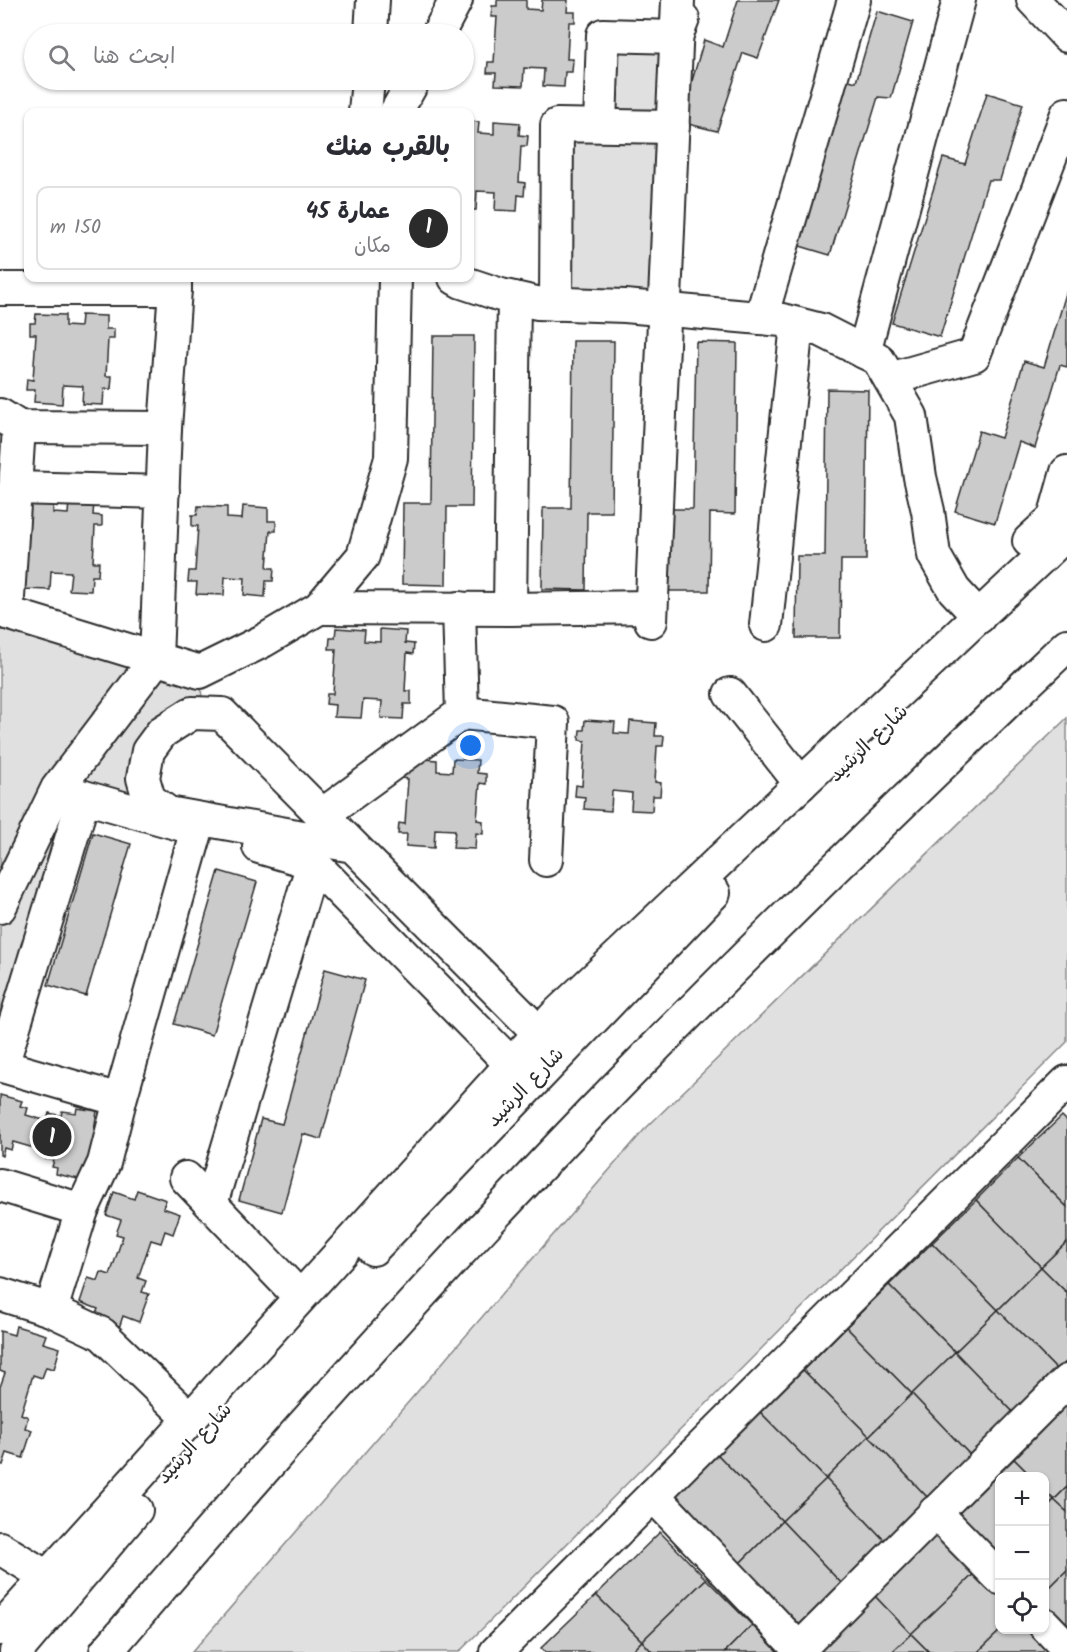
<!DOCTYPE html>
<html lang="ar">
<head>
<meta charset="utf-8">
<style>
	:root { --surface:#fff; --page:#f7f7f7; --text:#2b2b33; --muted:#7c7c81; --line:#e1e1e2; --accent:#2b2b2b }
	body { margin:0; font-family:Kalam,"Playpen Sans Arabic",sans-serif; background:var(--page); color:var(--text); direction:rtl }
	.controls { position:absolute; right:18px; bottom:18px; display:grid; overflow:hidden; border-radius:12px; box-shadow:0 2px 4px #0004 }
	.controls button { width:54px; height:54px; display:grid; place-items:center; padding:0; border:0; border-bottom:2px solid var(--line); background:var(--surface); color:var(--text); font:30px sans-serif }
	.you { position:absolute; left:471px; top:746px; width:21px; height:21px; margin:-15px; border:4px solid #fff; border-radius:50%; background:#1a73e8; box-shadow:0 0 0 9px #1a73e833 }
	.badge { display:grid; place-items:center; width:39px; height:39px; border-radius:50%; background:var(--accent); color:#fff; font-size:20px; font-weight:700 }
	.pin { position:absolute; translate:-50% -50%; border:3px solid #fff; box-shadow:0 2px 6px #0006 }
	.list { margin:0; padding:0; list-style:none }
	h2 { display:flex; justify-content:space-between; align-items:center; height:78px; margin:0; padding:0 24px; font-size:26px }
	h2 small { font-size:20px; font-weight:400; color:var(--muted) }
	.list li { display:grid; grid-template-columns:39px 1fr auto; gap:18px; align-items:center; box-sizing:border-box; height:84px; margin:0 12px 12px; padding:0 12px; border:2px solid var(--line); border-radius:12px }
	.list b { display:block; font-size:22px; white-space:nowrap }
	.list p { margin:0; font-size:20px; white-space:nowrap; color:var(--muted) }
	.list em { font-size:20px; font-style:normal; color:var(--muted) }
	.icon { flex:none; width:33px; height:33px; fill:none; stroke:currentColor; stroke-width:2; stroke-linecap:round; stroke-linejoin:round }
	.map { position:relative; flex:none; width:1067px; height:1652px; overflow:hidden; direction:ltr }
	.search { position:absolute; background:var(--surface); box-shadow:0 2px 4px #0004; left:24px; top:24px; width:450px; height:66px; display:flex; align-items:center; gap:15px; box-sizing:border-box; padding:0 21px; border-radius:33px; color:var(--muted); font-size:22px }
	.panel { position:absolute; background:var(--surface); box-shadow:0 2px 4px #0004; left:24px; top:108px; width:450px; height:174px; border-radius:12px; direction:rtl }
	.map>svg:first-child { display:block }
	.green { fill:#e0e0e0; stroke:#868686; stroke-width:1.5 }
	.building { fill:#cbcbcb; stroke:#2b2b2b; stroke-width:1.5 }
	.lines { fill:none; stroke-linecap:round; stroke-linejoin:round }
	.minor-casing { stroke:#2b2b2b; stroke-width:36 }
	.minor { stroke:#fff; stroke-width:32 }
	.labels { text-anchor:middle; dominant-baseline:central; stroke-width:4.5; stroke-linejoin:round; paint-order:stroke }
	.street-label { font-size:20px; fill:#2b2b2b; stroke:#fff }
</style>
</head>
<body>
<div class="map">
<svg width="1067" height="1652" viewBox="0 0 1067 1652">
	<rect width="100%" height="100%" fill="#fff"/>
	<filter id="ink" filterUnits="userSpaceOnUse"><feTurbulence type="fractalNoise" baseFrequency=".0167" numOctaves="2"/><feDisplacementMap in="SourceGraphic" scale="12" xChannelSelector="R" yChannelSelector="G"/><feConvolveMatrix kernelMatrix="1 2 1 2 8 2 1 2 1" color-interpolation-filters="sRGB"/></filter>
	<g filter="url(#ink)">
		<g class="green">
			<path d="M603 35 675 37 665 309 556 304 557 125 600 126Z"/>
			<path d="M0 608 200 672 203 713 162 732 149 799 84 797 0 1063Z"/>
			<path d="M1067 718V1042L459 1652H192L644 1130Z"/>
		</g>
		<g class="building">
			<path d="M497 0H526V9L541 10 542 0H568L567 12H575V22H569L567 59H573L572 72H565L564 87 543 86 544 69 524 68 523 86 495 85 496 73H487L488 62H494L497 17H491L492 6H497Z"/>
			<path d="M738 0H779L758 58 743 53 717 131 680 122 704 40 723 47Z"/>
			<path d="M877 11 913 22 891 98 878 97 830 255 783 241 833 75 856 82Z"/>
			<path d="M987 93 1023 104 1000 180H988L940 337 892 323 943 158 965 164Z"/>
			<path d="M470 121 479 122 478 133 494 134V121L520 123 519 135 528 136 527 146H521L519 182 525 183 524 196 518 195 517 211 495 210 496 192 477 191 476 210H470Z"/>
			<path d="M1067 290V367L1060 365 1035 448 1019 442 995 523 955 511 979 431 1001 438 1024 361 1044 367Z"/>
			<path d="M36 314 65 315V326L80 327 81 315 106 316V329H114V339H108L106 376H112L111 389H104L103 405 82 404 83 386 63 385 62 404 34 402 35 390H26L27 379 33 380 36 334H30V323H35Z"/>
			<path d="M433 336H474L472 507H447L446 585 402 584 403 503H431Z"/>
			<path d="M573 341H614L612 512H587L586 590 542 589 543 508H571Z"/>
			<path d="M696 342 737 343 735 514 710 513 709 591H665L666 509H693Z"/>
			<path d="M827 389 868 390 866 560H841L840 638H796L797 556H825Z"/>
			<path d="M24 500 53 502V513L68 514 69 501 94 502 93 515 102 516V526H95L93 562H99L98 576H92L91 591 69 590 71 572 51 571 50 590 22 589Z"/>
			<path d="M198 506 227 507V518L242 519 243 506 268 508V521H276V531H270L267 568H274L273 581H266L265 597 244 595 245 578 225 577 224 595 196 594 197 582H188L189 571H195L198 526H192V515H197Z"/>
			<path d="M336 628 365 630 364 641 380 642V629L406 631 405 643 414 644 413 654 407 653 405 691H411V704H404L403 719 381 718 382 701 363 700 361 718 334 717 335 705 326 704 327 694H333L336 649H329L330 638H335Z"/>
			<path d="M585 720 615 722 614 733 629 734 630 721 656 723 655 736H664L663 746H657L655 782 661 783 660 796H653L652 811 631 810 632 793 612 791 611 811 584 809 585 797 575 796 576 785 582 786 585 741 579 740 580 730H584Z"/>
			<path d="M408 758 437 760V771L452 772 453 759 478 760 477 773 486 774V784L480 783 477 820 483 821V834L476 833 475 849 453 848 455 830 435 829 434 848 406 846 407 834H398L399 823 405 824 408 779 402 778V767Z"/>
			<path d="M93 833 131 844 86 996 48 985Z"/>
			<path d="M219 871 257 882 212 1035 174 1024Z"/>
			<path d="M325 969 365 980 321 1139 303 1134 282 1212 239 1200 261 1119 282 1124Z"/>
			<path d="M0 1095 22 1101 20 1106 28 1108 26 1115 47 1121 49 1113 61 1116 62 1111 76 1113 77 1108 97 1111 94 1130 106 1133 100 1164 87 1161 83 1180 56 1174 57 1168 52 1167 54 1160 46 1159 48 1152 13 1142 11 1150 4 1148 2 1156 0 1155Z"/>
			<path d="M1062 1116 1067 1121V1207L1018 1158Z"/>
			<path d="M1018 1158 1067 1207V1242L1041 1267 976 1200Z"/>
			<path d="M137 1190 166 1200 163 1208 180 1214 173 1234 165 1231 161 1243 151 1240 138 1278 146 1281 142 1292 149 1294 139 1322 123 1316 119 1328 94 1319 98 1309 80 1302 88 1278 98 1281 101 1272 110 1275 123 1236 116 1234 121 1220 106 1215 114 1192 134 1199Z"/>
			<path d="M976 1200 1041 1267 998 1310 932 1243Z"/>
			<path d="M1067 1242V1293L1041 1267Z"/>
			<path d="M932 1243 998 1310 955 1352 889 1285Z"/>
			<path d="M1041 1267 1067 1293V1361L1057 1370 998 1310Z"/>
			<path d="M889 1285 955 1352 912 1394 846 1327Z"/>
			<path d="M998 1310 1057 1370 1014 1413 955 1352Z"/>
			<path d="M16 1326 46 1335 43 1343 60 1348 54 1369 46 1367 42 1378 33 1375 21 1414 28 1417 25 1428 32 1430 23 1458 7 1453 3 1465 0 1464V1387L5 1373 0 1371V1331L14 1335Z"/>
			<path d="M846 1327 912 1394 869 1436 803 1370Z"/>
			<path d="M955 1352 1014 1413 971 1456 912 1394Z"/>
			<path d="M803 1370 869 1436 826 1479 760 1412Z"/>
			<path d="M912 1394 971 1456 928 1498 869 1436Z"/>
			<path d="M1067 1405V1487L1054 1500 1044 1490V1476H1031L1014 1459Z"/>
			<path d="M760 1412 826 1479 782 1521 717 1454Z"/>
			<path d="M869 1436 928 1498 885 1541 826 1479Z"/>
			<path d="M717 1454 782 1521 740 1563 674 1496Z"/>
			<path d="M1014 1459 1031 1476H1000V1555L997 1558 955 1517Z"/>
			<path d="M826 1479 885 1541 842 1584 782 1521Z"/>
			<path d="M1067 1487V1512L1054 1500Z"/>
			<path d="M1044 1490 1054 1500 1044 1510Z"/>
			<path d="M1054 1500 1067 1512V1570L1044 1593V1510Z"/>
			<path d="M782 1521 842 1584 799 1626 740 1563Z"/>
			<path d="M935 1529 976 1572 911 1634 870 1591Z"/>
			<path d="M660 1532 706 1579 642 1641 596 1595Z"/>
			<path d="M1067 1570V1628L1044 1605V1593Z"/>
			<path d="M976 1572 1000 1597V1630H1001L978 1652H929L911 1634Z"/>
			<path d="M706 1579 752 1625 725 1652H652L642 1641Z"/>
			<path d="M870 1591 911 1634 892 1652H812Z"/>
			<path d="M596 1595 642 1641 631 1652H545L541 1648Z"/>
			<path d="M752 1625 778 1652H725Z"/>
			<path d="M1001 1630H1031L1053 1652H978Z"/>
			<path d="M911 1634 929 1652H892Z"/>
			<path d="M642 1641 652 1652H631Z"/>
		</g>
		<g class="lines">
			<defs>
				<g id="minor">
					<path d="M1033 0 1067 36"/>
					<path d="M371 34 373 0"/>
					<path d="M438 34 456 0"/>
					<path d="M365 112 368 80"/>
					<path d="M396 112 414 80"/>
					<path d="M600 125 603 35 676 37 683 19"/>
					<path d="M455 278 462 282 501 295 537 303 625 306 782 320 821 330 878 359 911 416 920 477 928 511 934 555 954 590 979 617"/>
					<path d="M0 289H175V278"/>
					<path d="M514 298 510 609 651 607"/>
					<path d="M556 304 557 125 673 127"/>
					<path d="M761 318 854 0"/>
					<path d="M864 352 959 0"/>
					<path d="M890 379 974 355 1067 114"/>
					<path d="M0 415 19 427 165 428 175 289"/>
					<path d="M15 488 163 492"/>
					<path d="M1054 518 1067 472"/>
					<path d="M1029 541 1067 506"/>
					<path d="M0 608 7 613 200 672 263 641 319 608 363 556 391 458 395 278"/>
					<path d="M319 608 510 609"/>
					<path d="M7 613 19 427"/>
					<path d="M651 621 678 0"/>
					<path d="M766 625 797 324"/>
					<path d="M730 694 801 784"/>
					<path d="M462 713 553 722 546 860"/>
					<path d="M63 791 84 797 2 1066 120 1100"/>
					<path d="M322 815 462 713 459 608"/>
					<path d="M353 846 168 813 149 799 143 778 148 751 162 732 192 713 222 714 353 846 539 1033"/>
					<path d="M313 863 511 1064"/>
					<path d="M0 907 57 789 156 659 165 428"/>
					<path d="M186 1178 300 1297"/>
					<path d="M0 1185 82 1210 51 1310 0 1294"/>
					<path d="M211 1204 313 863 259 847"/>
					<path d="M82 1210 104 1163 120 1100 197 829 84 797"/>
					<path d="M373 1249 714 893"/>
					<path d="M51 1310 102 1334 190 1419"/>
					<path d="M653 1495 802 1652"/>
					<path d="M935 1512 1000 1578"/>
					<path d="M0 1548 47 1577"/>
					<path d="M1044 1624 1067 1648"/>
					<path d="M0 1629 556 1015 1067 533"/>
					<path d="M799 1649 1067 1381"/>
					<path d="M16 1652 136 1510"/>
					<path d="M106 1652C263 1467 425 1286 593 1111 747 952 906 798 1067 645"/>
					<path d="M496 1652 1067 1082"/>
				</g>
			</defs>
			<use href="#minor" class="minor-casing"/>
			<use href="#minor" class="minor"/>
		</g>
	</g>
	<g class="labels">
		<g class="street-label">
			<text transform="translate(869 744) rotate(-44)">شارع الرشيد</text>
			<text transform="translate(526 1088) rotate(-46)">شارع الرشيد</text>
			<text transform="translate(195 1444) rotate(-48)">شارع الرشيد</text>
		</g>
	</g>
</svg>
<div class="controls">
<button>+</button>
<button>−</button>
<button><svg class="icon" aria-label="locate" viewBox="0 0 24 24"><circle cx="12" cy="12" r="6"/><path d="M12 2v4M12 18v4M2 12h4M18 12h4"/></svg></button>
</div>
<div class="you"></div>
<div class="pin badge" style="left:52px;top:1137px">1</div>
<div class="search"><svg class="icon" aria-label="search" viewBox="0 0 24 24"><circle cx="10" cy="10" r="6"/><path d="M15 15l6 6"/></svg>ابحث هنا</div>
<section class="panel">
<h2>بالقرب منك<small></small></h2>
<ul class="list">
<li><span class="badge">1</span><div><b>عمارة 45</b><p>مكان</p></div><em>150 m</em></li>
</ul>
</section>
</div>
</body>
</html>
